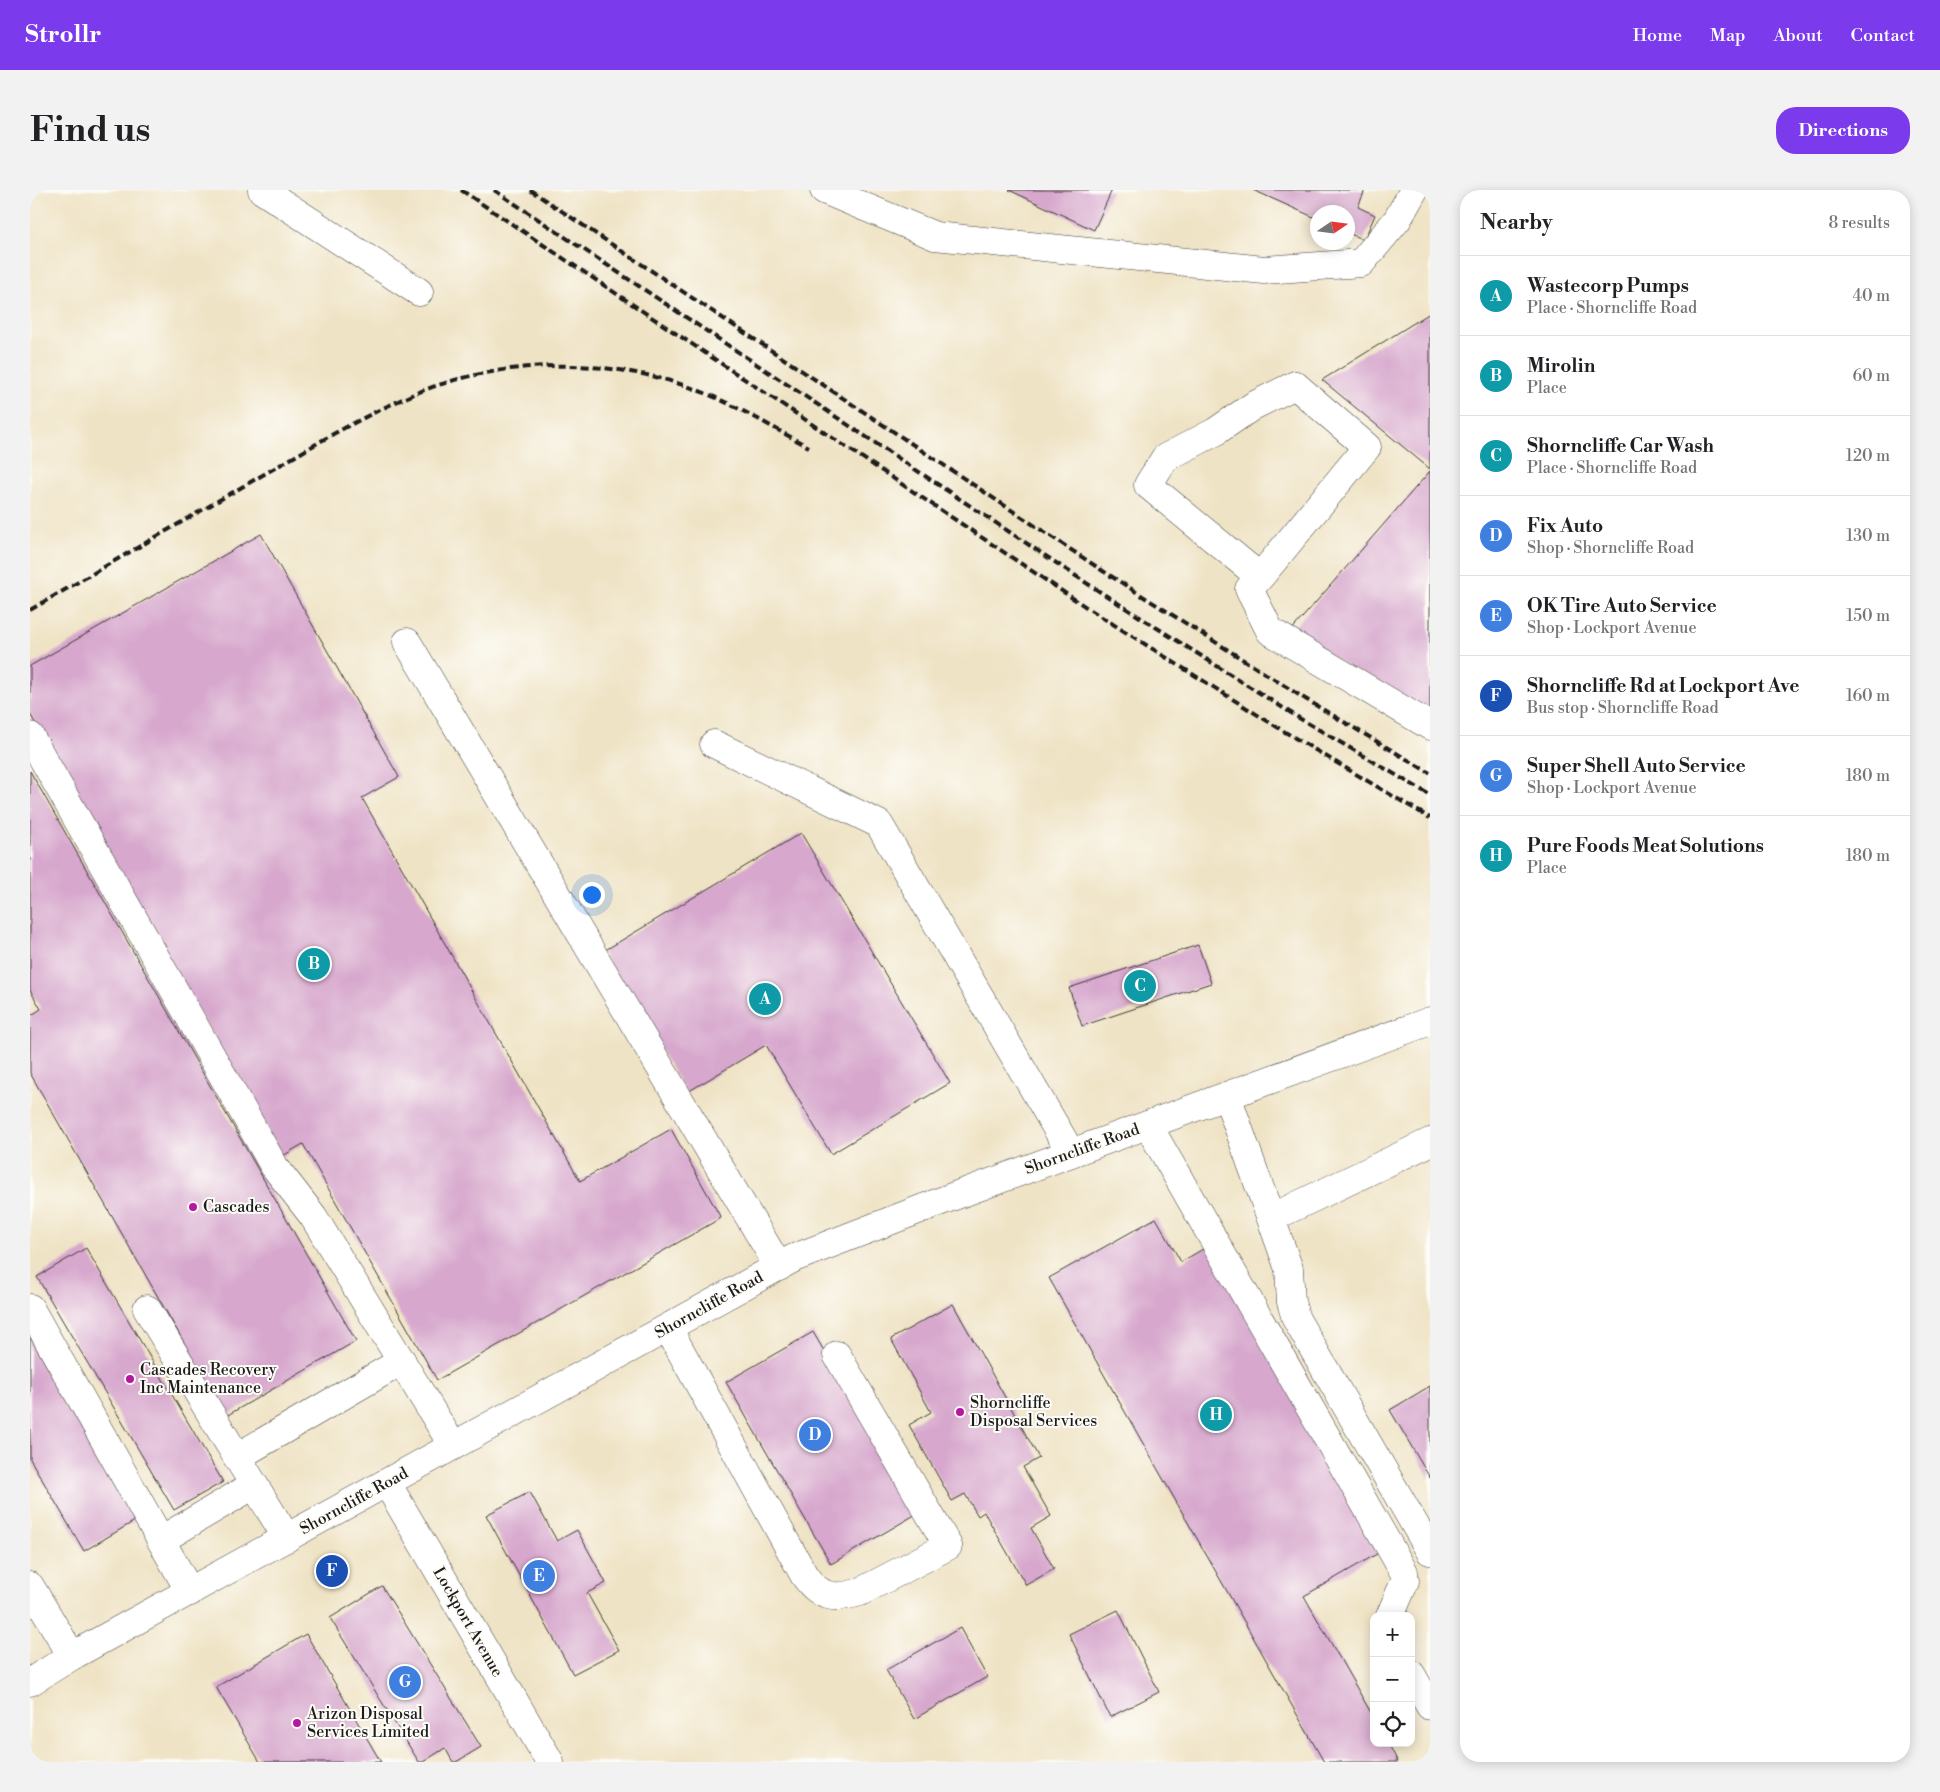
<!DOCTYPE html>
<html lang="en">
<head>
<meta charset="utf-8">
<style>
	:root { --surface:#fff; --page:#f2f2f2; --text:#202124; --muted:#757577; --line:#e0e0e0; --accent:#7c3aed }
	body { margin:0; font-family:"Libre Bodoni",serif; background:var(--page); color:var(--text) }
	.controls { position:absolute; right:15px; bottom:15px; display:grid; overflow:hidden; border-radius:10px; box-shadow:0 2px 12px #0003 }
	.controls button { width:45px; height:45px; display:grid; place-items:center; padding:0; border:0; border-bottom:1px solid var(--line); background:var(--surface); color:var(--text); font:25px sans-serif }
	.compass { position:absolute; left:1280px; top:15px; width:45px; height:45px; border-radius:50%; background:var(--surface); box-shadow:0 2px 12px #0003; rotate:77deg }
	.you { position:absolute; left:561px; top:704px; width:18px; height:18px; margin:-12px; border:4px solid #fff; border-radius:50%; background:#1a73e8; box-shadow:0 0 0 8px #1a73e833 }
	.badge { display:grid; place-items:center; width:32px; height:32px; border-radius:50%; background:var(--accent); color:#fff; font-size:16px; font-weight:700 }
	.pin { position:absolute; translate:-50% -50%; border:2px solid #fff; box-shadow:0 1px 5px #0006 }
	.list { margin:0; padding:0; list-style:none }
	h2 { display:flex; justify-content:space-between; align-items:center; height:65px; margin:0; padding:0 20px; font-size:21px }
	h2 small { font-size:16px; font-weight:400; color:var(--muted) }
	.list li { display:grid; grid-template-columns:32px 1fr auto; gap:15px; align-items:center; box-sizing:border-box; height:80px; padding:0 20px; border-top:1px solid var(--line) }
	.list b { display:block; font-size:19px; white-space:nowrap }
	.list p { margin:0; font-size:16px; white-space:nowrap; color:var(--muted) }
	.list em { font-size:16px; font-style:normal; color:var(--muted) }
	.icon { flex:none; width:28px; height:28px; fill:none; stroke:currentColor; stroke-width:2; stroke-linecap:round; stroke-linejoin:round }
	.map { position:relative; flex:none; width:1400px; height:1572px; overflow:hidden; border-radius:20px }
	header { display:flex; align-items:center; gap:30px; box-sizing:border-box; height:70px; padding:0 25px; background:var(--accent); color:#fff }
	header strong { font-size:24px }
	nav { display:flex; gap:28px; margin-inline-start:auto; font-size:18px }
	.intro { display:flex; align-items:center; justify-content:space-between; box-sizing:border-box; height:120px; padding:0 30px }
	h1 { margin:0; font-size:35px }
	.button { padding:12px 22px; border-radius:20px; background:var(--accent); color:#fff; font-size:18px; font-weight:700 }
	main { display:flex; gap:30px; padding:0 30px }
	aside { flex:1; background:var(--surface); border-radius:20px; box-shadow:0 2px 12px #0003 }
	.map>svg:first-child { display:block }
	.building { fill:#d7a7cd }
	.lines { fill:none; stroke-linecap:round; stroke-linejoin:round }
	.minor-casing { stroke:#3c3a35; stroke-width:29 }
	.minor { stroke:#fff; stroke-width:28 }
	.rail { stroke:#1c1c1c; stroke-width:4; stroke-dasharray:8 4; stroke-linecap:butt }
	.poi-dot { fill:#b5179e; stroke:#fdfcf7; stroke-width:2 }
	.labels { text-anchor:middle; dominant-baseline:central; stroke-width:4; stroke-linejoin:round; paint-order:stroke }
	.street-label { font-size:16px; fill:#1c1c1c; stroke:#fdfcf7 }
	.poi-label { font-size:16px; fill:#1c1c1c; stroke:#fdfcf7; text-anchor:start }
</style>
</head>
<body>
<header>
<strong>Strollr</strong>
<nav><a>Home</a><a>Map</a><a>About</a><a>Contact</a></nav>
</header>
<div class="intro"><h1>Find us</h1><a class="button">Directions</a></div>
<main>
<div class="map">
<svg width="1400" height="1572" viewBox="0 0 1400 1572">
	<rect width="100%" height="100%" fill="#fdfcf7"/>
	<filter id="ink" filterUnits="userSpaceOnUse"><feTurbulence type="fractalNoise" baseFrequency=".02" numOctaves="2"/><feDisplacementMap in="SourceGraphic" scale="10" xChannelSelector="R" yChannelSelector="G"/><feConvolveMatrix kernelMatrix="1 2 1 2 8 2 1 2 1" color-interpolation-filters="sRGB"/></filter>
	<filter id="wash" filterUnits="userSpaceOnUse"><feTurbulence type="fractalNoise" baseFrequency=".0096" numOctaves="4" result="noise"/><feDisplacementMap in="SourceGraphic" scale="20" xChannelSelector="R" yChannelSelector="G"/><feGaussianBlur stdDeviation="1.12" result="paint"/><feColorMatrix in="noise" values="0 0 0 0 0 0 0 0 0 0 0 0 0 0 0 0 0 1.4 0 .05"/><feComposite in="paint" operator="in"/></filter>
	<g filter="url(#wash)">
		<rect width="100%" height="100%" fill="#efe3c5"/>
		<g id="blocks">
			<g class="building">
				<path d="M979 0H1082L1064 40Z"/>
				<path d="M1223 0H1335L1328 17 1345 25 1334 50 1318 43V22H1288V29Z"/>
				<path d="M1400 123V279L1292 190Z"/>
				<path d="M1400 281V523L1259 443Z"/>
				<path d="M231 344 369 587 332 608 550 991 641 939 691 1028 407 1190 273 954 251 967 0 524V476Z"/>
				<path d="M0 581 326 1151 196 1226 0 883V826L11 819 0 800Z"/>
				<path d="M771 643 920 893 801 964 736 855 656 903 572 762Z"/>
				<path d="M1168 755 1181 793 1052 836 1039 798Z"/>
				<path d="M1126 1028 1151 1072 1178 1056 1352 1361 1274 1406 1344 1528V1553H1358L1368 1572H1294L1019 1088Z"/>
				<path d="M56 1058 193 1292 144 1320 7 1087Z"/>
				<path d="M923 1114 1009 1268 993 1277 1021 1326 1001 1338 1024 1379 996 1395 954 1322 948 1326 935 1304 922 1311 879 1235 901 1222 861 1149Z"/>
				<path d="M783 1142 888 1323 801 1374 696 1192Z"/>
				<path d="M0 1144 108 1329 54 1361 0 1269Z"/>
				<path d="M1400 1196V1288L1360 1220Z"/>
				<path d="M500 1302 527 1351 547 1340 576 1393 557 1403 589 1460 543 1484 456 1325Z"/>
				<path d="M352 1396 451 1557 426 1572H423L415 1558 393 1572H389L300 1428Z"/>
				<path d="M1088 1420 1129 1502 1080 1527 1039 1444Z"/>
				<path d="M930 1438 957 1487 884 1529 856 1480Z"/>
				<path d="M276 1444 349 1569 351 1572H230L186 1497Z"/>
			</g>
		</g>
	</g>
	<g filter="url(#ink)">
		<use href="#blocks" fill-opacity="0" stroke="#3c3a35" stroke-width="1"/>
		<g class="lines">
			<defs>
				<g id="minor">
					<path d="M232 0 389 102"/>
					<path d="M794 0 905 46 1234 80 1331 73 1367 30 1384 0"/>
					<path d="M1230 387 1118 295 1135 268 1185 242 1223 216 1265 195 1337 257 1230 387 1219 399 1240 441 1400 536"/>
					<path d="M377 452 749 1077"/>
					<path d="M0 546 244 976 283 1026 423 1256"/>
					<path d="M684 554 849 634 1041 963"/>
					<path d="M1197 906 1259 1079 1261 1112 1266 1129 1400 1361"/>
					<path d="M1118 935 1374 1382 1375 1391 1360 1426"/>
					<path d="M1241 1028 1400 952"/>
					<path d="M0 1118 160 1402"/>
					<path d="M117 1119 207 1267"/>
					<path d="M638 1138 774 1385C790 1408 804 1410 830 1402L918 1356 807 1165"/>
					<path d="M357 1293 520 1572"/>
					<path d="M257 1348 207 1267 372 1171"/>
					<path d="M131 1350 224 1295"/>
					<path d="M0 1396 42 1466"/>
					<path d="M1381 1484 1400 1516"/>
					<path d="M0 1492 42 1466 764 1068 927 1005 1400 831"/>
				</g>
			</defs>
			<use href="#minor" class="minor-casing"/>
			<use href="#minor" class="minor"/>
			<g class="rail">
				<path d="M431 0 1059 419 1255 542 1400 628"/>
				<path d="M464 0 1061 396 1269 528 1400 605"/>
				<path d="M500 0 1073 381 1277 510 1400 583"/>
				<path d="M0 420 305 243C335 227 365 211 397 199 485 167 588 168 675 203 711 218 745 239 779 257"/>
			</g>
		</g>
	</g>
	<g class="poi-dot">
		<circle cx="163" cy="1017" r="5"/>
		<circle cx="100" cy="1189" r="5"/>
		<circle cx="930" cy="1222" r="5"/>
		<circle cx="267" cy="1533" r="5"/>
	</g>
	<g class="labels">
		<g class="street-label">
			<text transform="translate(1052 959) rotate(-20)">Shorncliffe Road</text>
			<text transform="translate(679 1115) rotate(-29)">Shorncliffe Road</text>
			<text transform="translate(324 1311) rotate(-29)">Shorncliffe Road</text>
			<text transform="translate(438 1432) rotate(60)">Lockport Avenue</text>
		</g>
		<g class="poi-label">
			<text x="173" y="1017">Cascades</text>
			<text x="110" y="1180">Cascades Recovery<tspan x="110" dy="18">Inc Maintenance</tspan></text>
			<text x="940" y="1213">Shorncliffe<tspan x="940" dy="18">Disposal Services</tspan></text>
			<text x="277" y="1524">Arizon Disposal<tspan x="277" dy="18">Services Limited</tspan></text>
		</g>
	</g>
</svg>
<div class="controls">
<button>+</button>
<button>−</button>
<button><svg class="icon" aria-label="locate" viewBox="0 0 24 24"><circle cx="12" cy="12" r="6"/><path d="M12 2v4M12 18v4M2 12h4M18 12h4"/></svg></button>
</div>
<svg class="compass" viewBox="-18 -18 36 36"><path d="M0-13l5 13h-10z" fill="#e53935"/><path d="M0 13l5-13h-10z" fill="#757577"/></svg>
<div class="you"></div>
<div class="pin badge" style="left:735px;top:809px;background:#0f9aa8">A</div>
<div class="pin badge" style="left:284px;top:774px;background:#0f9aa8">B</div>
<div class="pin badge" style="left:1110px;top:796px;background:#0f9aa8">C</div>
<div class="pin badge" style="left:785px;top:1245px;background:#3f7fe0">D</div>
<div class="pin badge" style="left:509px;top:1386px;background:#3f7fe0">E</div>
<div class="pin badge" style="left:302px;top:1381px;background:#1a4fb4">F</div>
<div class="pin badge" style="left:375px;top:1492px;background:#3f7fe0">G</div>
<div class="pin badge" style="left:1186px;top:1225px;background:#0f9aa8">H</div>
</div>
<aside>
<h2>Nearby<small>8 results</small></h2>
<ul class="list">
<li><span class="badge" style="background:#0f9aa8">A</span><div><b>Wastecorp Pumps</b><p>Place · Shorncliffe Road</p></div><em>40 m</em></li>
<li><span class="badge" style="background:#0f9aa8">B</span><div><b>Mirolin</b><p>Place</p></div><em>60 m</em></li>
<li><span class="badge" style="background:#0f9aa8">C</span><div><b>Shorncliffe Car Wash</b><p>Place · Shorncliffe Road</p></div><em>120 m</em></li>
<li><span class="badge" style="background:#3f7fe0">D</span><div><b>Fix Auto</b><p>Shop · Shorncliffe Road</p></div><em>130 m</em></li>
<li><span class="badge" style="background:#3f7fe0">E</span><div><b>OK Tire Auto Service</b><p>Shop · Lockport Avenue</p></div><em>150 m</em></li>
<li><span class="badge" style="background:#1a4fb4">F</span><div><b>Shorncliffe Rd at Lockport Ave</b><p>Bus stop · Shorncliffe Road</p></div><em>160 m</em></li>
<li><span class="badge" style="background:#3f7fe0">G</span><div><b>Super Shell Auto Service</b><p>Shop · Lockport Avenue</p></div><em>180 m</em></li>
<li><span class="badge" style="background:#0f9aa8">H</span><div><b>Pure Foods Meat Solutions</b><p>Place</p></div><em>180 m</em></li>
</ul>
</aside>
</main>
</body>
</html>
